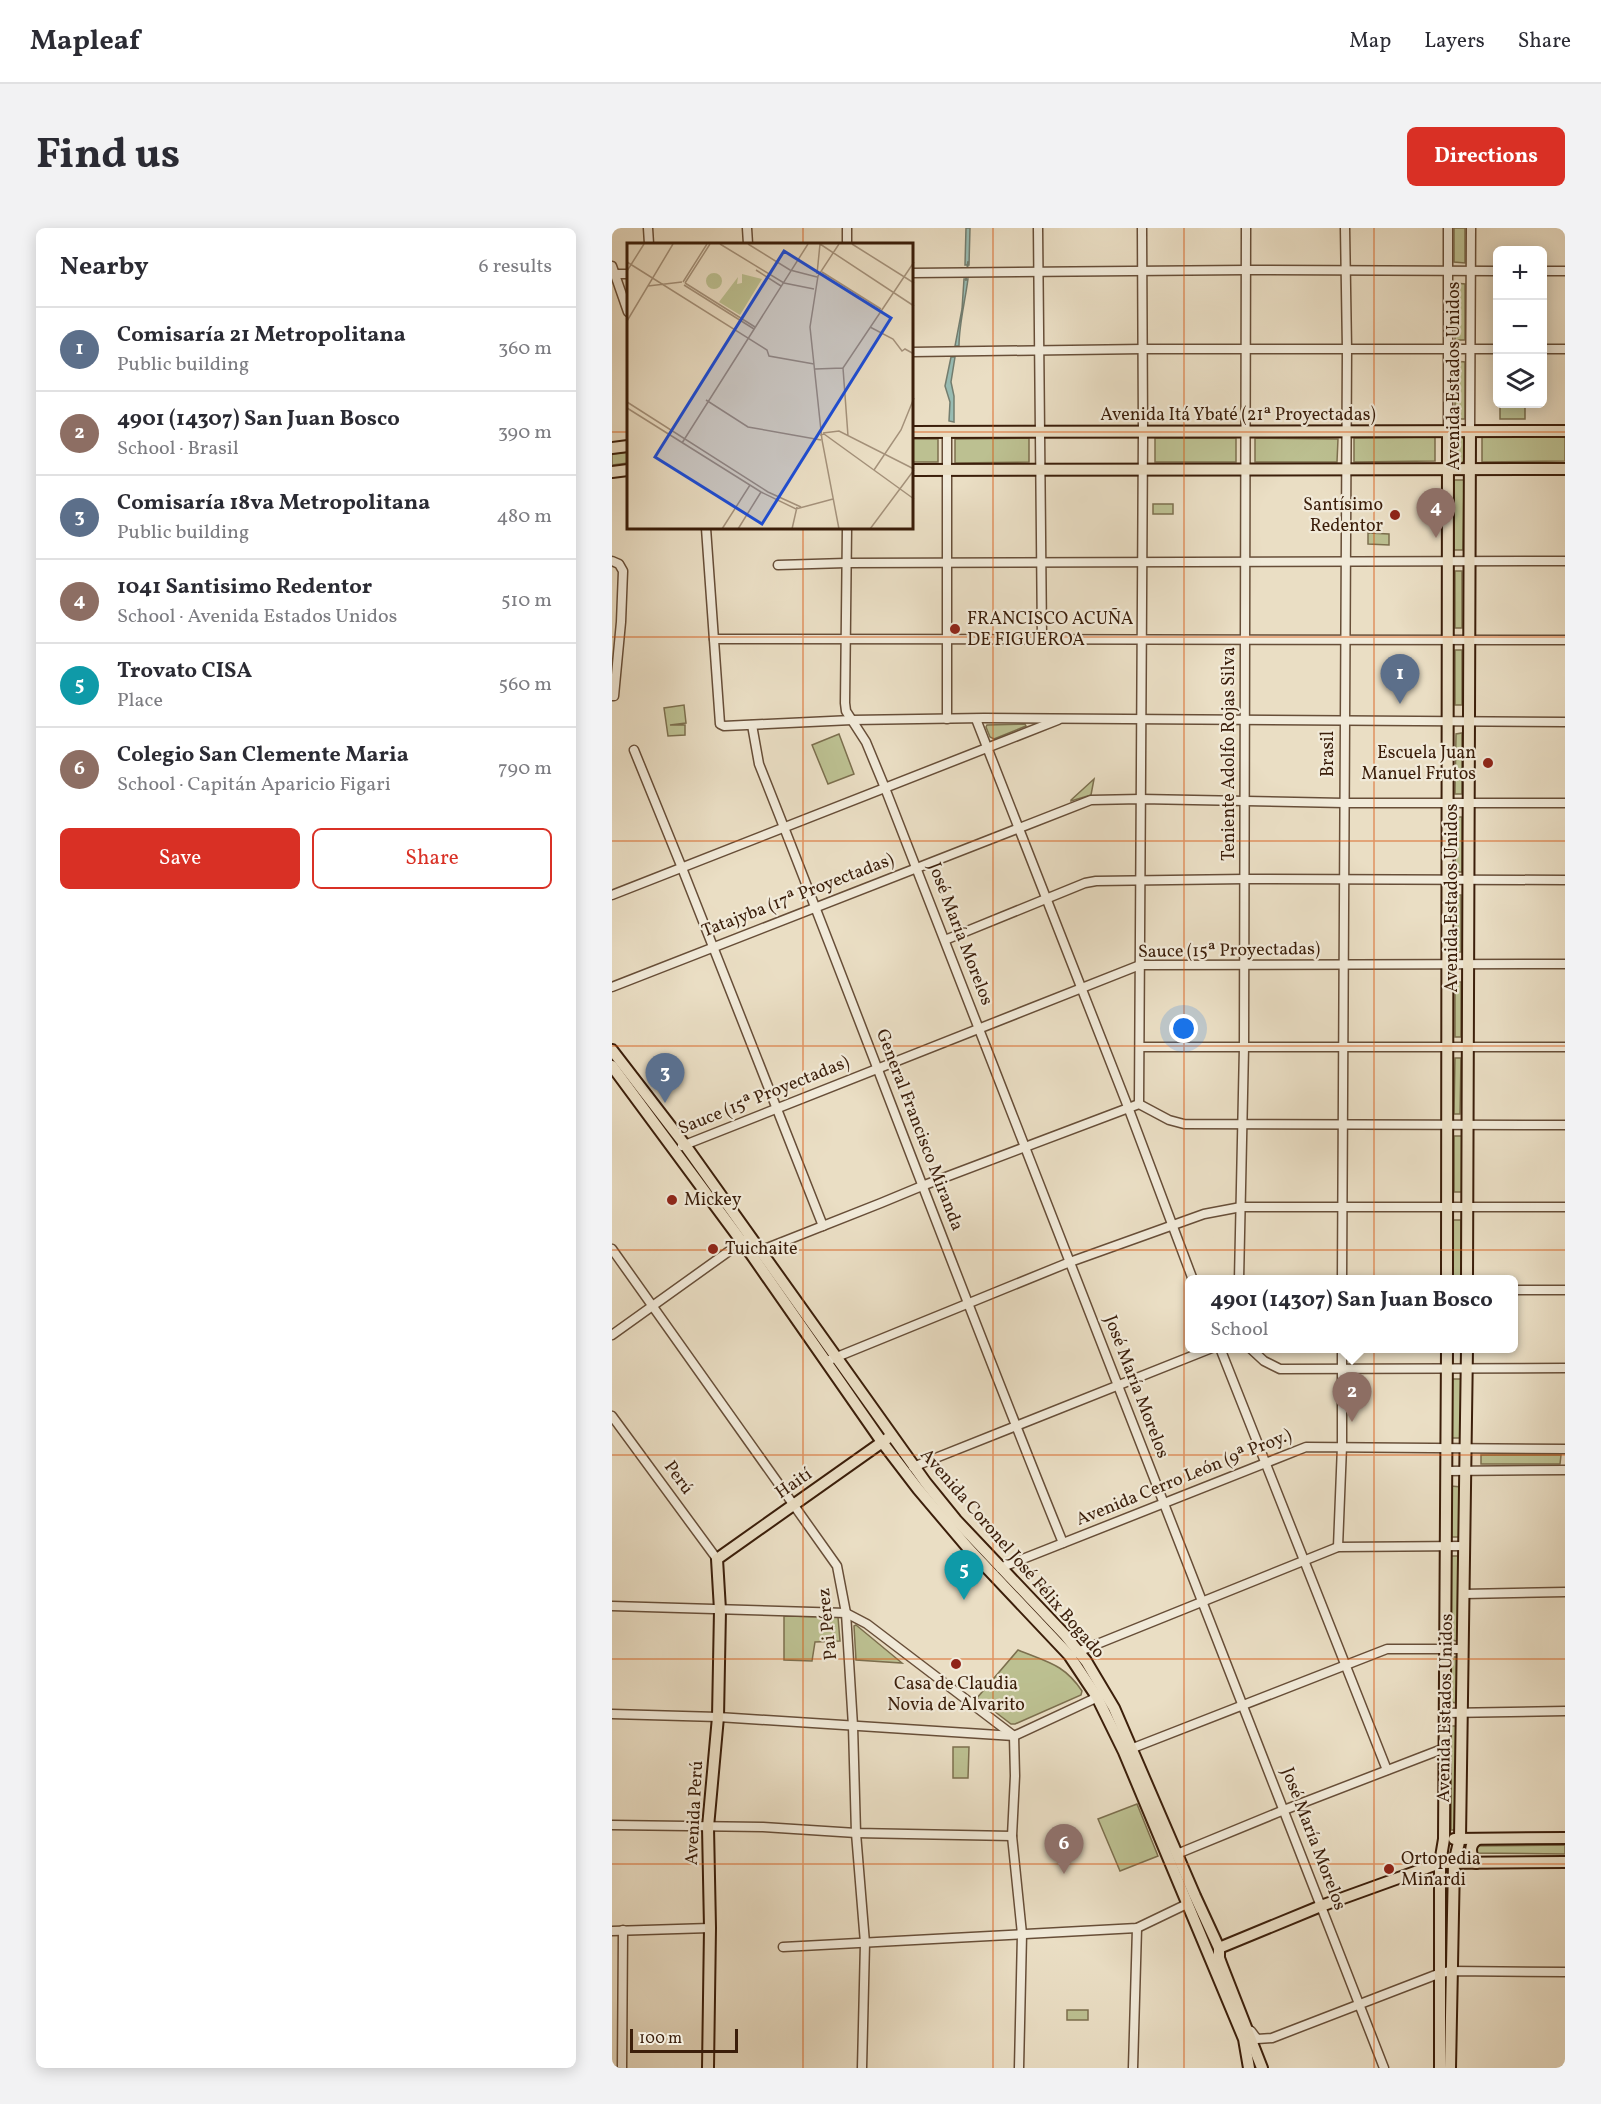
<!DOCTYPE html>
<html lang="en">
<head>
<meta charset="utf-8">
<style>
	:root { --surface:#fff; --page:#f2f2f3; --text:#2b2b33; --muted:#7c7c81; --line:#e1e1e2; --accent:#d93025 }
	body { margin:0; font-family:Vollkorn,serif; background:var(--page); color:var(--text) }
	.controls { position:absolute; right:18px; top:18px; display:grid; overflow:hidden; border-radius:9px; box-shadow:0 3px 15px #0003 }
	.controls button { width:54px; height:54px; display:grid; place-items:center; padding:0; border:0; border-bottom:2px solid var(--line); background:var(--surface); color:var(--text); font:30px sans-serif }
	.scale { position:absolute; left:18px; bottom:15px; width:108px; box-sizing:border-box; padding-left:6px; border:3px solid #3b1e0a; border-top:0; font-size:16px; line-height:21px; white-space:nowrap; color:#3b1e0a; -webkit-text-stroke:4px #f1ead9; paint-order:stroke }
	.you { position:absolute; left:572px; top:801px; width:21px; height:21px; margin:-15px; border:4px solid #fff; border-radius:50%; background:#1a73e8; box-shadow:0 0 0 9px #1a73e833 }
	.badge { display:grid; place-items:center; width:39px; height:39px; border-radius:50%; background:var(--accent); color:#fff; font-size:20px; font-weight:700 }
	.pin { position:absolute; translate:-50% -50px; filter:drop-shadow(0 2px 3px #0008) }
	.pin::after { content:''; position:absolute; top:32px; width:21px; height:18px; background:inherit; clip-path:polygon(0 0,100% 0,50% 100%) }
	.popup { position:absolute; left:573px; top:1047px; width:333px; height:78px; box-sizing:border-box; display:grid; place-content:center; border-radius:9px; background:var(--surface); filter:drop-shadow(0 2px 4px #0005); font-size:20px; white-space:nowrap; color:var(--muted) }
	.popup b { font-size:22px; color:var(--text) }
	.popup::after { content:''; position:absolute; left:50%; top:100%; margin-left:-12px; border:12px solid transparent; border-top-color:var(--surface) }
	.list { margin:0; padding:0; list-style:none }
	h2 { display:flex; justify-content:space-between; align-items:center; height:78px; margin:0; padding:0 24px; font-size:26px }
	h2 small { font-size:20px; font-weight:400; color:var(--muted) }
	.list li { display:grid; grid-template-columns:39px 1fr auto; gap:18px; align-items:center; box-sizing:border-box; height:84px; padding:0 24px; border-top:2px solid var(--line) }
	.list b { display:block; font-size:22px; white-space:nowrap }
	.list p { margin:0; font-size:20px; white-space:nowrap; color:var(--muted) }
	.list em { font-size:20px; font-style:normal; color:var(--muted) }
	.actions { display:flex; gap:12px; padding:18px 24px }
	.actions a { flex:1; padding:14px 0; border:2px solid var(--accent); border-radius:9px; text-align:center; font-size:21px; color:var(--accent) }
	.actions .main { background:var(--accent); color:#fff }
	.icon { flex:none; width:33px; height:33px; fill:none; stroke:currentColor; stroke-width:2; stroke-linecap:round; stroke-linejoin:round }
	.map { position:relative; flex:none; width:953px; height:1840px; overflow:hidden; border-radius:9px }
	header { display:flex; align-items:center; gap:36px; box-sizing:border-box; height:84px; padding:0 30px; background:var(--surface); border-bottom:2px solid var(--line) }
	header strong { font-size:28px }
	nav { display:flex; gap:33px; margin-inline-start:auto; font-size:21px }
	.intro { display:flex; align-items:center; justify-content:space-between; box-sizing:border-box; height:144px; padding:0 36px }
	h1 { margin:0; font-size:42px }
	.button { padding:15px 27px; border-radius:9px; background:var(--accent); color:#fff; font-size:21px; font-weight:700 }
	main { display:flex; gap:36px; padding:0 36px }
	aside { flex:1; background:var(--surface); border-radius:9px; box-shadow:0 3px 15px #0003 }
	.map>svg:first-child { display:block }
	.green { fill:#bcc091; stroke:#7c6f4e; stroke-width:1.5 }
	.water { fill:#98bcb3; stroke:#737d6f; stroke-width:1.5 }
	.lines { fill:none; stroke-linecap:round; stroke-linejoin:round }
	.stream { stroke:#737d6f; stroke-width:2 }
	.minor-casing { stroke:#674e38; stroke-width:11 }
	.major-casing { stroke:#3b1e0a; stroke-width:14 }
	.minor { stroke:#f1ead9; stroke-width:8 }
	.major { stroke:#eadec4; stroke-width:10 }
	.grid { fill:none; stroke:#d7530c; stroke-width:1.5; stroke-opacity:0.55 }
	.poi-dot { fill:#8f2418; stroke:#f1ead9; stroke-width:2 }
	.labels { text-anchor:middle; dominant-baseline:central; stroke-width:4.5; stroke-linejoin:round; paint-order:stroke }
	.street-label { font-size:18px; fill:#3b1e0a; stroke:#f1ead9 }
	.poi-label { font-size:18px; fill:#3b1e0a; stroke:#f1ead9; text-anchor:start }
	.inset-road { fill:none; stroke:#a4917a; stroke-width:1.5 }
	.view { fill:#1d4ed8; fill-opacity:0.15; stroke:#1d4ed8; stroke-width:3 }
	.inset-edge { fill:none; stroke:#3b1e0a; stroke-width:3 }
</style>
</head>
<body>
<header>
<strong>Mapleaf</strong>
<nav><a>Map</a><a>Layers</a><a>Share</a></nav>
</header>
<div class="intro"><h1>Find us</h1><a class="button">Directions</a></div>
<main>
<aside>
<h2>Nearby<small>6 results</small></h2>
<ul class="list">
<li><span class="badge" style="background:#5c6f8a">1</span><div><b>Comisaría 21 Metropolitana</b><p>Public building</p></div><em>360 m</em></li>
<li><span class="badge" style="background:#8d6e63">2</span><div><b>4901 (14307) San Juan Bosco</b><p>School · Brasil</p></div><em>390 m</em></li>
<li><span class="badge" style="background:#5c6f8a">3</span><div><b>Comisaría 18va Metropolitana</b><p>Public building</p></div><em>480 m</em></li>
<li><span class="badge" style="background:#8d6e63">4</span><div><b>1041 Santisimo Redentor</b><p>School · Avenida Estados Unidos</p></div><em>510 m</em></li>
<li><span class="badge" style="background:#0f9aa8">5</span><div><b>Trovato CISA</b><p>Place</p></div><em>560 m</em></li>
<li><span class="badge" style="background:#8d6e63">6</span><div><b>Colegio San Clemente Maria</b><p>School · Capitán Aparicio Figari</p></div><em>790 m</em></li>
</ul>
<div class="actions"><a class="main">Save</a><a>Share</a></div>
</aside>
<div class="map">
<svg width="953" height="1840" viewBox="0 0 953 1840">
	<rect width="100%" height="100%" fill="#eadec4"/>
	<filter id="stains"><feTurbulence type="fractalNoise" baseFrequency=".00333" numOctaves="4"/><feColorMatrix values="0 0 0 0 .2 0 0 0 0 .09 0 0 0 0 .02 0 0 0 .5 -.17"/></filter>
	<radialGradient id="worn" r=".72"><stop offset=".6" stop-color="#630" stop-opacity="0"/><stop offset="1" stop-color="#630" stop-opacity=".3"/></radialGradient>
	<g class="green">
		<path d="M842 0H853V35L842 34Z"/>
		<path d="M843 55 853 56V112H843Z"/>
		<path d="M843 133 853 134V191H843Z"/>
		<rect x="888" y="178" width="25" height="13"/>
		<path d="M845 208H849L852 211V233L846 237 842 232 843 211Z"/>
		<path d="M935 208 953 209V233L870 234V209Z"/>
		<path d="M823 209V233L742 234V210Z"/>
		<path d="M417 210V234L343 235V211Z"/>
		<rect x="543" y="210" width="81" height="24"/>
		<path d="M643 210 726 211 725 234H643Z"/>
		<rect x="300" y="211" width="26" height="23"/>
		<path d="M16 224V235L0 237V226Z"/>
		<path d="M842 252H852L851 322H842Z"/>
		<rect x="541" y="276" width="20" height="10"/>
		<path d="M756 305 777 306V317L756 316Z"/>
		<rect x="843" y="343" width="7" height="57"/>
		<rect x="843" y="422" width="7" height="55"/>
		<path d="M72 477 74 495 58 497H73V507L56 508 52 480Z"/>
		<path d="M413 496 414 498 382 511 378 509 374 499 375 497Z"/>
		<path d="M850 505V566H843L844 506Z"/>
		<path d="M227 506 242 546 216 556 200 517Z"/>
		<path d="M482 551 479 567 459 573V572Z"/>
		<path d="M844 589H850V644H843Z"/>
		<rect x="844" y="667" width="5" height="57"/>
		<rect x="843" y="754" width="6" height="55"/>
		<path d="M843 830H849L848 886H842Z"/>
		<rect x="842" y="908" width="8" height="56"/>
		<rect x="841" y="992" width="8" height="58"/>
		<path d="M840 1151H849L850 1210H839Z"/>
		<path d="M869 1227H949L948 1236H869Z"/>
		<path d="M839 1258 849 1259 848 1309H839Z"/>
		<path d="M839 1328H847L845 1413 839 1412Z"/>
		<path d="M172 1388 226 1389 228 1413 203 1414 200 1433 172 1432Z"/>
		<path d="M244 1397 290 1435 244 1432 242 1398Z"/>
		<path d="M406 1422C435 1434 452 1436 470 1463L469 1467 403 1496H399L365 1470Z"/>
		<path d="M839 1429H845V1475L839 1474Z"/>
		<path d="M839 1498H844L843 1602H839Z"/>
		<path d="M341 1519H357L356 1550H341Z"/>
		<path d="M525 1576 546 1628 508 1643 486 1591Z"/>
		<path d="M953 1617V1626L856 1625 860 1618Z"/>
		<path d="M835 1642V1738L834 1739 833 1643Z"/>
		<rect x="455" y="1782" width="21" height="10"/>
	</g>
	<g class="water">
		<path d="M354 0H358L357 37H353Z"/>
		<path d="M352 51H356C353 74 347 96 347 118H343L350 81Z"/>
		<path d="M339 129H343L339 154 342 168V194L337 193 338 174 333 158Z"/>
	</g>
	<g class="lines">
		<path class="stream" d="M354 52 356 34"/>
		<defs>
			<g id="minor">
				<path d="M36 0 37 16"/>
				<path d="M135 0 136 16"/>
				<path d="M235 0V16"/>
				<path d="M426 0 430 411"/>
				<path d="M836 0V203"/>
				<path d="M0 38 16 84"/>
				<path d="M930 43H953"/>
				<path d="M300 45 634 42 885 43"/>
				<path d="M0 46H16"/>
				<path d="M930 121H953"/>
				<path d="M300 124 531 121H885"/>
				<path d="M858 203 859 0"/>
				<path d="M94 300 108 496 112 498 240 492 372 490 953 494"/>
				<path d="M235 300 233 475 234 483 254 514 273 560 772 1840"/>
				<path d="M0 333 7 336 11 343 9 394 2 468H0"/>
				<path d="M166 337 234 335 953 333"/>
				<path d="M102 411 953 412"/>
				<path d="M335 491V204"/>
				<path d="M364 491 516 879 581 1052"/>
				<path d="M140 497 147 536C250 795 346 1057 451 1315"/>
				<path d="M22 522 70 640 211 998"/>
				<path d="M0 667 446 492"/>
				<path d="M333 712 473 655 484 653 633 651 953 652"/>
				<path d="M0 759 479 572 529 571 732 575H953"/>
				<path d="M528 819H953"/>
				<path d="M527 876 531 203 530 0"/>
				<path d="M70 918 528 737 953 736"/>
				<path d="M0 1021 225 1338 234 1385 241 1498 244 1605 253 1715 250 1840"/>
				<path d="M145 1024 269 975 310 958 527 876 557 892 572 896 953 897"/>
				<path d="M627 1052 632 819 634 0"/>
				<path d="M730 1052 735 121 733 0"/>
				<path d="M902 1062H953"/>
				<path d="M0 1107 134 1011"/>
				<path d="M608 1120 775 1542"/>
				<path d="M638 1120 652 1133 668 1141 953 1140"/>
				<path d="M215 1133 458 1034 592 986 629 979H953"/>
				<path d="M0 1188 105 1331"/>
				<path d="M301 1239 600 1120"/>
				<path d="M834 1243 953 1242"/>
				<path d="M726 1319 730 1218V1120"/>
				<path d="M388 1340 694 1219 953 1221"/>
				<path d="M852 1366 953 1364"/>
				<path d="M0 1378 234 1385 255 1396 402 1508"/>
				<path d="M463 1425 726 1319 853 1318"/>
				<path d="M833 1485 953 1483"/>
				<path d="M0 1486 106 1489 402 1508 488 1468"/>
				<path d="M402 1508 403 1548 400 1608 410 1706 407 1840"/>
				<path d="M521 1520 775 1421H851"/>
				<path d="M0 1597 151 1599 244 1605 400 1608"/>
				<path d="M565 1626 672 1582 833 1520"/>
				<path d="M0 1703 98 1700"/>
				<path d="M171 1719 525 1700 575 1676"/>
				<path d="M639 1803 645 1811 660 1810 826 1746 838 1743 953 1744"/>
				<path d="M10 1840 11 1702"/>
				<path d="M521 1840 525 1700"/>
			</g>
			<g id="major">
				<path d="M300 204 953 203"/>
				<path d="M0 220 16 218"/>
				<path d="M300 242 953 241"/>
				<path d="M0 244 16 242"/>
				<path d="M0 822 73 917 314 1255 344 1292 453 1407 474 1433 502 1480 583 1668 607 1720V1730L610 1738 650 1840"/>
				<path d="M0 838 139 1026 270 1214 306 1261 356 1320 457 1427 485 1469 512 1524 632 1811 637 1840"/>
				<path d="M835 1052 836 203"/>
				<path d="M855 1052 858 203"/>
				<path d="M842 1611 953 1610"/>
				<path d="M864 1635C858 1626 856 1617 866 1611"/>
				<path d="M607 1720 709 1678 828 1635 953 1634"/>
				<path d="M96 1840 98 1700 96 1599 106 1489 108 1382 105 1331 276 1210"/>
				<path d="M828 1840V1635L832 1611 835 1120"/>
				<path d="M838 1840 842 1635 848 1610 855 1120"/>
			</g>
		</defs>
		<use href="#minor" class="minor-casing"/>
		<use href="#major" class="major-casing"/>
		<use href="#minor" class="minor"/>
		<use href="#major" class="major"/>
	</g>
	<path class="grid" d="M191 0V16M381 0V1840M572 0V1840M762 0V1840M0 204H16M300 204H953M191 300V1840M0 409H953M0 613H953M0 818H953M0 1022H953M0 1227H953M0 1431H953M0 1636H953"/>
	<g class="poi-dot">
		<circle cx="783" cy="287" r="6"/>
		<circle cx="343" cy="401" r="6"/>
		<circle cx="876" cy="535" r="6"/>
		<circle cx="60" cy="972" r="6"/>
		<circle cx="101" cy="1021" r="6"/>
		<circle cx="344" cy="1436" r="6"/>
		<circle cx="777" cy="1641" r="6"/>
	</g>
	<g class="labels">
		<g class="street-label">
			<text transform="translate(842 148) rotate(-90)">Avenida Estados Unidos</text>
			<text x="626" y="187">Avenida Itá Ybaté (21ª Proyectadas)</text>
			<text transform="translate(617 526) rotate(-90)">Teniente Adolfo Rojas Silva</text>
			<text transform="translate(716 526) rotate(-90)">Brasil</text>
			<text transform="translate(186 668) rotate(-21)">Tatajyba (17ª Proyectadas)</text>
			<text transform="translate(840 670) rotate(-90)">Avenida Estados Unidos</text>
			<text transform="translate(348 706) rotate(69)">José María Morelos</text>
			<text transform="translate(617 723) rotate(-1)">Sauce (15ª Proyectadas)</text>
			<text transform="translate(152 868) rotate(-22)">Sauce (15ª Proyectadas)</text>
			<text transform="translate(307 902) rotate(69)">General Francisco Miranda</text>
			<text transform="translate(524 1159) rotate(69)">José María Morelos</text>
			<text transform="translate(66 1250) rotate(54)">Perú</text>
			<text transform="translate(572 1250) rotate(-22)">Avenida Cerro León (9ª Proy.)</text>
			<text transform="translate(182 1256) rotate(-35)">Haití</text>
			<text transform="translate(400 1326) rotate(49)">Avenida Coronel José Félix Bogado</text>
			<text transform="translate(216 1396) rotate(-96)">Pai Pérez</text>
			<text transform="translate(834 1480) rotate(-89)">Avenida Estados Unidos</text>
			<text transform="translate(83 1585) rotate(-87)">Avenida Perú</text>
			<text transform="translate(701 1611) rotate(69)">José María Morelos</text>
		</g>
		<g class="poi-label">
			<text x="771" y="277" text-anchor="end">Santísimo<tspan x="771" dy="21">Redentor</tspan></text>
			<text x="355" y="391">FRANCISCO ACUÑA<tspan x="355" dy="21">DE FIGUEROA</tspan></text>
			<text x="864" y="525" text-anchor="end">Escuela Juan<tspan x="864" dy="21">Manuel Frutos</tspan></text>
			<text x="72" y="972">Mickey</text>
			<text x="113" y="1021">Tuichaite</text>
			<text x="344" y="1456" text-anchor="middle">Casa de Claudia<tspan x="344" dy="21">Novia de Alvarito</tspan></text>
			<text x="789" y="1631">Ortopedia<tspan x="789" dy="21">Minardi</tspan></text>
		</g>
	</g>
	<g transform="translate(15 15)">
		<rect width="286" height="286" fill="#eadec4"/>
		<path d="M79 38a8 8 0 1 1 16 0a8 8 0 1 1-16 0ZM115 31 135 36 113 72 92 59 111 34 110 41 115 40Z" fill="#bcc091"/>
		<path class="inset-road" d="M93 1 157 40 187 46M121 1 163 27 190 34M193 1 287 63M225 1 287 40M0 19 140 107 142 113 187 121M129 27 154 43M0 28 17 1M195 29 254 66M190 31 193 1M56 39 80 1M58 40 128 84M58 40 83 1M57 42 127 86M21 43 55 39M0 78 46 1M243 84 266 96 275 108 278 106 287 111M216 125 221 193M188 126 216 125 287 19M79 157 121 184 194 197M0 159 141 249 174 264M0 165 134 249 169 266 206 256M196 190 212 188 287 226M193 192 197 191 287 256M55 200 181 1M247 227 274 187 287 155M95 286 123 242M111 286 134 249M165 286 170 264M212 286 195 197 183 84 191 33 212 1M243 286 287 227"/>
		<path class="view" d="M157 8 264 75 135 281 28 214Z"/>
		<rect width="286" height="286" class="inset-edge"/>
	</g>
	<rect width="100%" height="100%" filter="url(#stains)"/>
	<rect width="100%" height="100%" fill="url(#worn)"/>
</svg>
<div class="controls">
<button>+</button>
<button>−</button>
<button><svg class="icon" aria-label="layers" viewBox="0 0 24 24"><path d="M12 4l9 5-9 5-9-5zM3 14l9 5 9-5"/></svg></button>
</div>
<div class="scale">100 m</div>
<div class="you"></div>
<div class="pin badge" style="left:788px;top:476px;background:#5c6f8a">1</div>
<div class="pin badge" style="left:740px;top:1194px;background:#8d6e63">2</div>
<div class="popup"><b>4901 (14307) San Juan Bosco</b>School</div>
<div class="pin badge" style="left:53px;top:875px;background:#5c6f8a">3</div>
<div class="pin badge" style="left:824px;top:310px;background:#8d6e63">4</div>
<div class="pin badge" style="left:352px;top:1372px;background:#0f9aa8">5</div>
<div class="pin badge" style="left:452px;top:1646px;background:#8d6e63">6</div>
</div>
</main>
</body>
</html>
